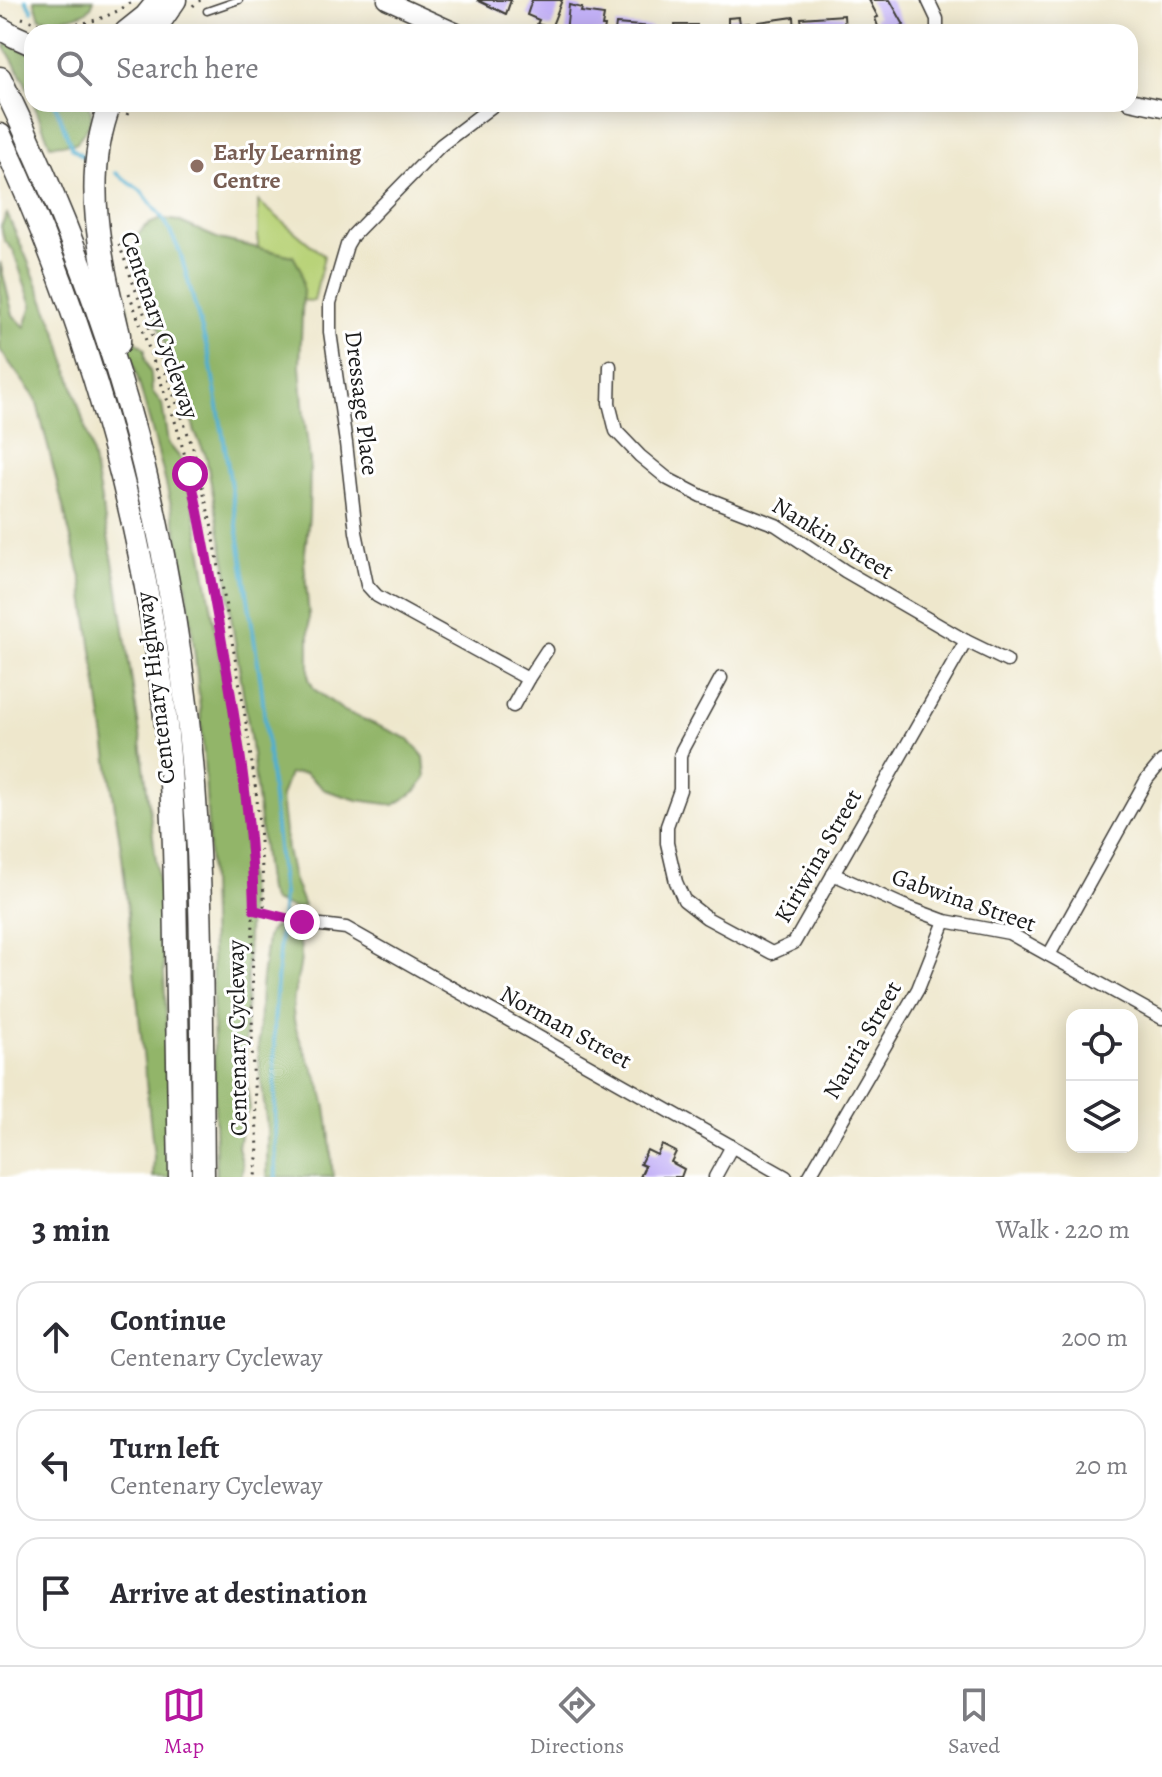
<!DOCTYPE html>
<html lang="en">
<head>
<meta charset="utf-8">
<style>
	:root { --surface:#fff; --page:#f7f7f7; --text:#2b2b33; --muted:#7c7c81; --line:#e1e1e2; --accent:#b5179e }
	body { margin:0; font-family:Alegreya,serif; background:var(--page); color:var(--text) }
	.controls { position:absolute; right:24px; bottom:24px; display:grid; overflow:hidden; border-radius:16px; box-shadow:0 4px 20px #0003 }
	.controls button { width:72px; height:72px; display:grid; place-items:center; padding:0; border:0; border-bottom:2px solid var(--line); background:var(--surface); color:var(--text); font:40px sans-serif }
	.stop { position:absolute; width:24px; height:24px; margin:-18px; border:6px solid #b5179e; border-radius:50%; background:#fff }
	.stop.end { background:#b5179e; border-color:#fff; box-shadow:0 2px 8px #0008 }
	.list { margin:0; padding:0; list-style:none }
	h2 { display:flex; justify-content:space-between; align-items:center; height:104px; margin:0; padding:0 32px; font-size:34px }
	h2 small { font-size:26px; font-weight:400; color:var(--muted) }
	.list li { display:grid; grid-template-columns:52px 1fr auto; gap:24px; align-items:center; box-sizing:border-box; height:112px; margin:0 16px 16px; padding:0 16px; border:2px solid var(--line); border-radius:24px }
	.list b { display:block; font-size:30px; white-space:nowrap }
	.list p { margin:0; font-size:26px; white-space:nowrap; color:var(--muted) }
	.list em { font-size:26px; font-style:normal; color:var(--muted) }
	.icon { flex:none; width:44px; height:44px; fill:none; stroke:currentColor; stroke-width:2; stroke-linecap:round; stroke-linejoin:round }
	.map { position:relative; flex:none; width:1162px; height:1177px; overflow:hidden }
	.search { position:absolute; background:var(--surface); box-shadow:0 4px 20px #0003; left:24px; right:24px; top:24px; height:88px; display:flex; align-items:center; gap:20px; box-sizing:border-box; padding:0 28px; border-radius:24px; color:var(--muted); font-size:30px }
	.sheet { height:488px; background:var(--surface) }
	nav { display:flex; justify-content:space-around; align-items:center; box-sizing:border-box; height:112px; border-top:2px solid var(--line); background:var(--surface); font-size:22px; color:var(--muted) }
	nav a { display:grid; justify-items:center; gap:4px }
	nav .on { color:var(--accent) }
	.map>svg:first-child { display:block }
	.green { fill:#b9d379; stroke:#6a784a; stroke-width:2 }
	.forest { fill:#92b569; stroke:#576842; stroke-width:2 }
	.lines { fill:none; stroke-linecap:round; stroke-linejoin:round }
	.stream { stroke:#50afcf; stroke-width:4 }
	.building { fill:#c3b1f7 }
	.service-casing { stroke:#3c3a36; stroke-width:9 }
	.minor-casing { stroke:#3c3a36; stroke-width:15 }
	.secondary-casing { stroke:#3c3a36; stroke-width:19 }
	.motorway-casing { stroke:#3c3a36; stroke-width:25 }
	.path { stroke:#3c3a36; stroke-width:3; stroke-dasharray:2 6; stroke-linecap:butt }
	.service { stroke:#fff; stroke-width:6 }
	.minor { stroke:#fff; stroke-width:12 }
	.secondary { stroke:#fff; stroke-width:16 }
	.motorway { stroke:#fff; stroke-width:22 }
	.route { stroke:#b5179e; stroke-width:10 }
	.education-dot { fill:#8d6e63; stroke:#fff; stroke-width:3 }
	.labels { text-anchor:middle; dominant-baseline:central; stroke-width:6; stroke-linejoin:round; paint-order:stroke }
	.education-label { font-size:24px; font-weight:bold; fill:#785e54; stroke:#fff; text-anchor:start }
	.street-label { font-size:24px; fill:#1c1c1c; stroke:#fff }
</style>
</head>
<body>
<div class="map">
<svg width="1162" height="1177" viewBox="0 0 1162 1177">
	<rect width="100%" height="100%" fill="#fff"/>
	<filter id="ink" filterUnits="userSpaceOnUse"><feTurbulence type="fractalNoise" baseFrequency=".0125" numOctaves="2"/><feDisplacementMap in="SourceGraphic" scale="16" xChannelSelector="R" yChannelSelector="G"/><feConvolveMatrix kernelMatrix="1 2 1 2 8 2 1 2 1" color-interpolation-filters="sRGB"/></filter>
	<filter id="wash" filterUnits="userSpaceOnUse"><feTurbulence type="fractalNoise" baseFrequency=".006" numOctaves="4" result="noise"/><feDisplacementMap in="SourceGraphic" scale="32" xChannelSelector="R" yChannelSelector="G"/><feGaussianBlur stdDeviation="1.8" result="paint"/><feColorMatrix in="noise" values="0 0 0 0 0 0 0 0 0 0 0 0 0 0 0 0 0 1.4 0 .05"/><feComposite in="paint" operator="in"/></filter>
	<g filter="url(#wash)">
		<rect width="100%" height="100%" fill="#eee7cc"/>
		<path class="green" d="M258 201 324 256 314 301 277 299 258 279Z"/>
		<g class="forest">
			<path d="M34 0H94C92 5 92 8 87 11 78 17 50 21 40 18Z"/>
			<path d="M7 43 32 54V99L24 80 5 47Z"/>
			<path d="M34 104H88C98 124 84 127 77 143L50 145Z"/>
			<path d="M7 214 25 254 58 335 90 444 116 577 140 734 160 892 174 1177H153L154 1157 122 856 82 582 36 399 0 350V262L13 315 25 327 32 305 13 250 4 240 1 226Z"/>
			<path d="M164 219 178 221 219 239 293 256 301 270 303 288 300 366 304 416 310 461 309 516 304 561 309 616V679L314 689 344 711 409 739 424 757 426 778 416 791 394 805 357 800 325 790 305 773 289 774 281 796 287 850 293 878 304 906 295 909 273 901 268 891 250 736 230 610 227 571 206 456 195 433 187 398 131 258C134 236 142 223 164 219Z"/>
			<path d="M117 286C129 294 129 321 131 336L145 349V358L151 374 152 391 162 404 168 443 182 460 187 475 198 530 236 749 242 802 249 899 245 1051 246 1080 250 1110 243 1117 238 1147 243 1166 241 1177H216C212 980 214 780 186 584 171 484 139 387 113 290Z"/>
			<path d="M274 927 295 932C310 955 292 985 293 1010 294 1039 314 1064 322 1091 330 1118 330 1149 333 1177H267V1127L258 1056 261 987 267 938 269 932Z"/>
		</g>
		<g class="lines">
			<g class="stream">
				<path d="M26 0 32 11"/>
				<path d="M31 59 32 63"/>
				<path d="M55 104 72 148 89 161"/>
				<path d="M116 173 141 191 166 223 180 252 209 355 224 441 261 683 283 895 274 1025 276 1177"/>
			</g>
		</g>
		<g id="blocks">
			<g class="building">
				<path d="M477 0H511L506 14Z"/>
				<path d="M532 0H562L551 28 537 24 539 20 527 15Z"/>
				<path d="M869 0H890L904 25 888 32H880L875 18 878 17Z"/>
				<path d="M569 5 582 8 581 12 604 15 602 26H605L604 32H566Z"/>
				<path d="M844 15 845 32H803L801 18Z"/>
				<path d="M739 17 740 24 749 23V32H710V29L728 28V18Z"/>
				<path d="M794 17 795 32H759L758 22Z"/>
				<path d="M616 24 652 27V32H615Z"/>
				<rect x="675" y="25" width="22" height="7"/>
				<path d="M662 1145 676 1152 671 1162 684 1169 681 1177H640L645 1166 640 1164 647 1150 657 1155Z"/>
			</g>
		</g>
	</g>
	<g filter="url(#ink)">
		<use href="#blocks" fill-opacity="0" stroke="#3c3a36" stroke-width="2"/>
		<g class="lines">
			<defs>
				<path id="service" d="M207 11 239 0"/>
				<g id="minor">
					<path d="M928 0 937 19V32"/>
					<path d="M495 104 441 145 353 235 347 245 330 303V332L346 443 356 532 367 585 377 596 528 679 547 650"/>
					<path d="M610 366 609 403 616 431 640 456 668 479 701 496 776 525 845 571 966 641 1007 661"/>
					<path d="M721 678 682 750 680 757V790L667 826V843L676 882 684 900 707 918 772 953 794 943 966 641"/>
					<path d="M513 706 528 679"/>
					<path d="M833 874 902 905 945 921 1009 933 1162 1018"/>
					<path d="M321 925 346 928 786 1177"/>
					<path d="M1049 955 1147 779 1162 761"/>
					<path d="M715 1177 732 1146"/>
					<path d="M809 1177 918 989 945 921"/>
				</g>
				<g id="secondary">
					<path d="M386 0 457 32"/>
					<path d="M1130 101 1162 108"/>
				</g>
				<g id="motorway">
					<path d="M0 28 14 36 32 44"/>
					<path d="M126 32 146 16 159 0"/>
					<path d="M153 32 175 0"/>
					<path d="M0 78C65 212 119 353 151 498 167 569 179 640 187 712 205 866 201 1022 203 1177"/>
					<path d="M110 104C81 179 101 260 119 335V343"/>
					<path d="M0 135C88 324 146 527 167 734 174 805 175 876 176 946 178 1023 179 1100 180 1177"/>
				</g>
			</defs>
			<use href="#service" class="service-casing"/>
			<use href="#minor" class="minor-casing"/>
			<use href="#secondary" class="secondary-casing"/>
			<use href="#motorway" class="motorway-casing"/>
			<g class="path">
				<path d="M193 6 197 1 203 0"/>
				<path d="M22 18C60 32 99 25 132 2"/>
				<path d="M185 32 188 31"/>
				<path d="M127 115 132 104"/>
				<path d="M119 244 193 448 212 528 244 709 257 799 264 896V911"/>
				<path d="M129 293 176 424 190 474 202 529 240 749 246 802 253 899 252 1052 258 1148 255 1177"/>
				<path d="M255 910 309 923"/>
			</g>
			<use href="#service" class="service"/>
			<use href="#minor" class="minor"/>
			<use href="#secondary" class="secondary"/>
			<use href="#motorway" class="motorway"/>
		</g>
	</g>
	<g class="lines" filter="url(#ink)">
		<path class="route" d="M190 474C202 526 210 578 220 631 236 723 252 816 254 910L302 922"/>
	</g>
	<circle class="education-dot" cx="197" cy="166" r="8"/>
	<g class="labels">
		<g class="education-label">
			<text x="213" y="152">Early Learning<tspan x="213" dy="28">Centre</tspan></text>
		</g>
		<g class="street-label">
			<text transform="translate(160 325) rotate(71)">Centenary Cycleway</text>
			<text transform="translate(362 403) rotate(83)">Dressage Place</text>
			<text transform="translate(833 538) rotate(31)">Nankin Street</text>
			<text transform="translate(155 688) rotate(-97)">Centenary Highway</text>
			<text transform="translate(818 856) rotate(-60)">Kiriwina Street</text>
			<text transform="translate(964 900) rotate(19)">Gabwina Street</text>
			<text transform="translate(566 1027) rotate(29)">Norman Street</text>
			<text transform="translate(237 1038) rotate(-91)">Centenary Cycleway</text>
			<text transform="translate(862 1040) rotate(-60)">Nauria Street</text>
		</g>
	</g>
</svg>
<div class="controls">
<button><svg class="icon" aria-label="locate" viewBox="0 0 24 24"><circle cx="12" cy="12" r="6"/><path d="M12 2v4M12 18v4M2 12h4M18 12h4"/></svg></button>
<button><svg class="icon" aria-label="layers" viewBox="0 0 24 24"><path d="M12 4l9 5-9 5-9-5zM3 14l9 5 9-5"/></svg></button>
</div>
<div class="stop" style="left:190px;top:474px"></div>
<div class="stop end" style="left:302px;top:922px"></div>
<div class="search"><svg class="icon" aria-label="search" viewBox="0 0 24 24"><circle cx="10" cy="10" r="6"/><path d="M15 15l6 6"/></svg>Search here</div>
</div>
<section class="sheet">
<h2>3 min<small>Walk · 220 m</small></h2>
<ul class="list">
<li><svg class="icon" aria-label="ahead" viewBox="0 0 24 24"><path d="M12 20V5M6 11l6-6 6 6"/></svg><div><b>Continue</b><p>Centenary Cycleway</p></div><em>200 m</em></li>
<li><svg class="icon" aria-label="left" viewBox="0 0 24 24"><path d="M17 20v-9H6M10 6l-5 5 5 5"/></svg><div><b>Turn left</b><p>Centenary Cycleway</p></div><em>20 m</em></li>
<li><svg class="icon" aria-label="arrive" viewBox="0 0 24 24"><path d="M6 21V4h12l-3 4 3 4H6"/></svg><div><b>Arrive at destination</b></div></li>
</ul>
</section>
<nav>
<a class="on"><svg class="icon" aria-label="map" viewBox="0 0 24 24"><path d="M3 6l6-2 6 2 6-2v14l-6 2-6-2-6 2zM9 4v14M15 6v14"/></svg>Map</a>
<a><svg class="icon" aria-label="directions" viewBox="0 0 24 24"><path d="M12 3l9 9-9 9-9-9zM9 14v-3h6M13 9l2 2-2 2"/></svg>Directions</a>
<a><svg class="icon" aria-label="saved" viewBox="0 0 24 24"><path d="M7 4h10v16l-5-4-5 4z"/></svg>Saved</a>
</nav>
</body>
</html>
